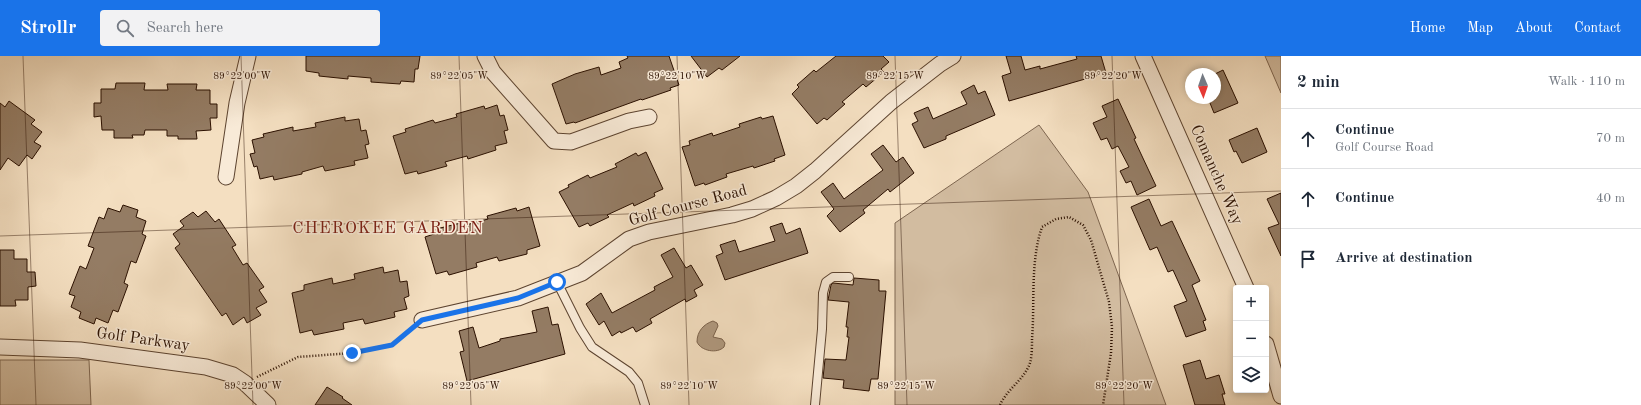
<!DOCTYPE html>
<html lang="en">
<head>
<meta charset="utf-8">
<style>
	:root { --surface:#fff; --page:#f2f2f3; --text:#1f2937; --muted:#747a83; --line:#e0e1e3; --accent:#1a73e8 }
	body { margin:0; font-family:"Old Standard TT",serif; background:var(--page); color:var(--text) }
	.controls { position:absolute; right:12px; bottom:12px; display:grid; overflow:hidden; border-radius:4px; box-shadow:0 2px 6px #0003 }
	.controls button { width:36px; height:36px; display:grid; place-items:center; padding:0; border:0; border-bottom:1px solid var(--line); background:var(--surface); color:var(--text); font:20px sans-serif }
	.compass { position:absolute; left:1185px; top:12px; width:36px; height:36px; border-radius:50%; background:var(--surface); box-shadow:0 2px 6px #0003; rotate:178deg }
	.stop { position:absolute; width:12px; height:12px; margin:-9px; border:3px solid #1a73e8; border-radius:50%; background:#fff }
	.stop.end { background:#1a73e8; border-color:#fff; box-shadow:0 1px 4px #0008 }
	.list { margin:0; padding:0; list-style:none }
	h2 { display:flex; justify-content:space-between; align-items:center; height:52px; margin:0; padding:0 16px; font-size:17px }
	h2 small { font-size:13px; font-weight:400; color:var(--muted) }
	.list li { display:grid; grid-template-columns:26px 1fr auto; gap:12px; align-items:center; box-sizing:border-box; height:60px; padding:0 16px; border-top:1px solid var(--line) }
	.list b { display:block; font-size:15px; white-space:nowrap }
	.list p { margin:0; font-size:13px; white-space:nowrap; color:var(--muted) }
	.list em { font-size:13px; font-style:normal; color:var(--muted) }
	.icon { flex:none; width:22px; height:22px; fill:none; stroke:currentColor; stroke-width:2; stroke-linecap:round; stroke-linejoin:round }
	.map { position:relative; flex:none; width:1281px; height:349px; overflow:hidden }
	header { display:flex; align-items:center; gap:24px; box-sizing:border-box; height:56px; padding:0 20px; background:var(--accent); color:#fff }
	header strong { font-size:19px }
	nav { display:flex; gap:22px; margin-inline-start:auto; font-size:14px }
	.search { width:280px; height:36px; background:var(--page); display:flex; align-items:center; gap:10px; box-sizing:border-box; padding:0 14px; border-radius:4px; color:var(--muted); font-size:15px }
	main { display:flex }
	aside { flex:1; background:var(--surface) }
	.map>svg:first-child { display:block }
	.green { fill:#d2bca0; stroke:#7e6650 }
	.water { fill:#b0997f; stroke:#7b624c }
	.building { fill:#947c64; stroke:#2b1000 }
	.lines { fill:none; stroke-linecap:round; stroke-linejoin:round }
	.lane-casing { stroke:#5d4430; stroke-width:10 }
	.street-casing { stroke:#5d4430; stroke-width:17 }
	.path { stroke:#2b1000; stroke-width:2.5; stroke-dasharray:1 2; stroke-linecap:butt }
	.lane { stroke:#f8ead7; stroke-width:8 }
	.street { stroke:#f8ead7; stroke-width:15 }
	.route { stroke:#1a73e8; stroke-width:5 }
	.ticks { fill:none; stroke:#2b1000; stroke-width:1; stroke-opacity:0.45 }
	.labels { text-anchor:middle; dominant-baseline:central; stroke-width:3; stroke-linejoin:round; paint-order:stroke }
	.street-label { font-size:16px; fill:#2b1000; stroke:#f8ead7 }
	.neighbourhood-label { font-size:17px; letter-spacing:1px; fill:#7a1f14; stroke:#f8ead7 }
	.ticks-label { font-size:10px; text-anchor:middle; fill:#2b1000; stroke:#f8ead7; stroke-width:3; stroke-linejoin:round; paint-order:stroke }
</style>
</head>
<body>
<header>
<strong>Strollr</strong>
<div class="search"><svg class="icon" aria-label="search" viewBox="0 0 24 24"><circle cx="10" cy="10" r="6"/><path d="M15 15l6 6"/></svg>Search here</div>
<nav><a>Home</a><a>Map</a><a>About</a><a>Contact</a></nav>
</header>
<main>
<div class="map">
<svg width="1281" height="349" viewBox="0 0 1281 349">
	<rect width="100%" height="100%" fill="#f4dfc1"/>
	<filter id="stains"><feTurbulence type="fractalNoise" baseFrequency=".005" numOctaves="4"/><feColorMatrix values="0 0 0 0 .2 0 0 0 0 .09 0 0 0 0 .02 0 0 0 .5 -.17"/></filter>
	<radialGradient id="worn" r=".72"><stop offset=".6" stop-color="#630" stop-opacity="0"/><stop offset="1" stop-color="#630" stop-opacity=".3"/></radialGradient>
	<g class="green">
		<path d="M1265 0H1281V37Z"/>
		<path d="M1039 69 1088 136 1166 349H895V167Z"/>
		<path d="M0 304H89L91 349H0Z"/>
	</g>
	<path class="water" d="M713 265 717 267 718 270 713 281 722 283 725 287 724 291C717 298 701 295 697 286 697 275 704 268 713 265Z"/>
	<g class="building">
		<path d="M306 0H420L418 13H415L414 26 401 25 400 28 371 26V22L348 20V23L319 20V17L306 15Z"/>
		<path d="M627 0H669L679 29 670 32 671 34 642 44 641 43 575 67 574 66 566 68 552 28 575 18 599 11 601 19 621 12 619 6 628 2Z"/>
		<path d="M691 0H740L722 14 719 12 707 21Z"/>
		<path d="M836 0H883L889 6 881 13 884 16 866 31 863 28 842 46 845 48 827 64 824 62 817 68 792 38 799 31 797 29 814 14 816 16Z"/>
		<path d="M1006 0H1021L1025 14 1040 10V13L1077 3 1076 0H1101L1106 17 1009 45 1002 20 1011 17Z"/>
		<path d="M1223 14 1238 47 1214 57 1208 42H1215V18Z"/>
		<path d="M116 27H145L144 34H168L167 28H197L196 34H210V48H217V62H210L211 74 196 75 197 83H178V80H167V74H145L144 79H132L133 82H114V74H102L101 60 94 61V47H101V33H115Z"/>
		<path d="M974 29 978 38 985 35 995 59 946 80V83L924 92 912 68 918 65 914 57 928 51 933 63 967 48 961 36Z"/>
		<path d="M1118 43 1136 82 1134 83 1156 130 1137 139 1131 125 1126 127 1120 115 1129 111 1118 90 1112 93 1107 82 1101 84 1093 67 1107 61 1102 50Z"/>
		<path d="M9 45 35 64 31 68 42 76 34 86 41 90 32 103 27 99 19 110 8 102 0 114V47L5 51Z"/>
		<path d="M497 49 500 60 504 59 508 74 504 75 507 87 495 90 496 94 468 103 467 100 445 106 447 110 418 118 417 115 405 118 393 80 406 76 405 73 433 64 435 67 457 61 456 58 484 50 485 53Z"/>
		<path d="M773 60 785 99 774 103 775 105 754 112 753 110 726 118 727 121 705 129 704 127 695 130 682 91 690 89 689 85 712 77 713 80 740 71 739 68 761 61 762 63Z"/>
		<path d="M345 61V65L359 63 361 75 366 74 369 88 365 89 368 102 354 105 355 109 325 115 323 110 302 116V118L274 124 273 120 260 123 257 110 254 111 250 98 255 97 252 84 264 81 263 78 293 71V75L316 71 315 67Z"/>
		<path d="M1257 72 1267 96 1242 107 1236 95 1234 96 1229 84Z"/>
		<path d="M883 89 896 106 903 101 914 117 890 136 888 133 863 154 865 157 840 176 827 160 834 153 821 136 833 127 844 143 883 114 871 98Z"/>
		<path d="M646 96 663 133 654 137 655 140 634 150 633 147 607 159 609 161 590 170 588 167 579 171 559 136 569 131 568 129 588 119 590 122 617 111 615 108 636 97 638 100Z"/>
		<path d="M1281 137V200L1268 172 1279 168 1267 143Z"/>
		<path d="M1149 143 1161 170 1172 165 1200 225 1192 229 1206 264 1203 265 1206 274 1186 281 1174 250 1187 245 1173 214 1168 216 1157 191 1150 194 1131 151Z"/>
		<path d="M123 149 138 154 136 161 146 165 142 178 146 180 136 207 131 205 124 227 128 229 118 256 113 254 108 267 96 262 94 268 79 262 81 256 71 251 75 240 69 238 80 210 86 213 94 192 88 190 99 161 104 163 108 152 120 156Z"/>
		<path d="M529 151 540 190 527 194V198L499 205 497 201 476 207 477 211 449 219 447 215 436 218 425 181 437 177 436 173 465 166 466 169 488 163 487 160 516 152 517 155Z"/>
		<path d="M206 155 215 166 219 163 236 189 232 191 243 209 247 207 264 231 259 234 267 246 256 252 261 259 247 267 244 261 233 269 226 257 222 260 175 192 180 188 173 178 184 170 180 165 193 156 198 161Z"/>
		<path d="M782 167 786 178 800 172 808 197 725 224 716 200 723 197 720 189 735 184 739 196 775 185 770 171Z"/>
		<path d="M674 192 686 212 691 209 703 229 694 234 697 240 686 246 685 243 650 263 652 267 636 276 633 271 621 277 620 275 612 280 604 265 599 269 586 248 601 237 612 257 655 234 654 231 673 221 661 199Z"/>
		<path d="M0 194H14V203H27V216H35L36 230 28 231V244H15L16 250H0Z"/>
		<path d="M383 211 384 217 398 214 400 226 407 225 409 240 404 242 407 253 394 256 395 261 365 268 363 263 343 267 344 273 314 279 312 274 300 277 292 237 304 234V229L332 222 333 228 355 223 354 218Z"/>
		<path d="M854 222 879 224V235H886L878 323H871L869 335 843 332 844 324 823 322 825 303 846 304 849 281H847L848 271H846L849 246 828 244 831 229 833 227 853 229Z"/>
		<path d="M548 251 552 269 558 268 565 298 467 325 460 296 464 295 459 275 473 271 479 292 500 285V283L537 276 532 255Z"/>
		<path d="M1200 304 1206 323 1219 319 1225 338H1222L1225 349H1195L1183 309Z"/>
		<path d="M327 331 343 341 342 342 352 349H315Z"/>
	</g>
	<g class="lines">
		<defs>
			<g id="lane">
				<path d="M557 226 580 272 592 291 629 316 638 327 645 349"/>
				<path d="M815 349 822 273 823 237 826 226 833 221H849"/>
			</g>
			<g id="street">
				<path d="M485 0 493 16 554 85 571 86 629 65 649 61"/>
				<path d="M1143 0 1246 232"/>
				<path d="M226 121 237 47 248 0"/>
				<path d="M422 264 518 242 582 217 629 183 649 176 732 159 752 153 776 142 796 130 815 115 891 46 940 8 953 0"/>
				<path d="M1266 288 1281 340"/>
				<path d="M0 291 80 294 206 311 233 319 245 327 268 349"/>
			</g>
		</defs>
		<use href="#lane" class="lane-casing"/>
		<use href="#street" class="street-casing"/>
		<g class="path">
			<path d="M257 321 298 301 352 297 392 289 413 272"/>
			<path d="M1000 349C1007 333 1024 324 1030 307 1032 300 1032 290 1032 283 1035 246 1030 206 1042 171L1056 163 1069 161 1083 169 1091 184 1109 246 1112 271 1111 297 1103 349"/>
		</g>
		<use href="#lane" class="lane"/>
		<use href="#street" class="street"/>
	</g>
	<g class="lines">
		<path class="route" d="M352 297 392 289 422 264 518 242 557 226"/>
	</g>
	<path class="ticks" d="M23 0 36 349M241 0 253 349M459 0 471 349M677 0 689 349M895 0 907 349M1112 0 1124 349M0 180 1281 135"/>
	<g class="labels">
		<g class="street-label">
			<text transform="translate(1216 119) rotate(66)">Comanche Way</text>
			<text transform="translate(688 150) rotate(-15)">Golf Course Road</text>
			<text transform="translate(143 284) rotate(8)">Golf Parkway</text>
		</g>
		<g class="neighbourhood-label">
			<text x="388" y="172">CHEROKEE GARDEN</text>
		</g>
	</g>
	<g class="ticks-label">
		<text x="242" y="23">89°22'00"W</text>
		<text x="459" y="23">89°22'05"W</text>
		<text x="677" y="23">89°22'10"W</text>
		<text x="895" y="23">89°22'15"W</text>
		<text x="1113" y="23">89°22'20"W</text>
		<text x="253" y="333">89°22'00"W</text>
		<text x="471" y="333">89°22'05"W</text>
		<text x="689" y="333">89°22'10"W</text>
		<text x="906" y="333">89°22'15"W</text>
		<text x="1124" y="333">89°22'20"W</text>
	</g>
	<rect width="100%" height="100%" filter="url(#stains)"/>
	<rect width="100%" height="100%" fill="url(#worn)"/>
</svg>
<div class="controls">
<button>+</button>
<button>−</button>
<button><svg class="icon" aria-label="layers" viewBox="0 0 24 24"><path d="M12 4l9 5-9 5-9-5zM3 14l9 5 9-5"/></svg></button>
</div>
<svg class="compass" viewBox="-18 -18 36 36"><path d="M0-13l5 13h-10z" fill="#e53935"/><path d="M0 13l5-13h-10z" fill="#747a83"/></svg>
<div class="stop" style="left:557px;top:226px"></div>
<div class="stop end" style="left:352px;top:297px"></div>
</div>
<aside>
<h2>2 min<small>Walk · 110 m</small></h2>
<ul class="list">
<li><svg class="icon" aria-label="ahead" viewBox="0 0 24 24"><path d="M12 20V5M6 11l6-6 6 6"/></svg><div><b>Continue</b><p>Golf Course Road</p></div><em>70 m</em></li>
<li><svg class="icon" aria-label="ahead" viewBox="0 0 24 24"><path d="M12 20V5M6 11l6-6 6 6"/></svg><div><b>Continue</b></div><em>40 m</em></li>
<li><svg class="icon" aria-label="arrive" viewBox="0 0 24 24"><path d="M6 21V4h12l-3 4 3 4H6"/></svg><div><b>Arrive at destination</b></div></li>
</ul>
</aside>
</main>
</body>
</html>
